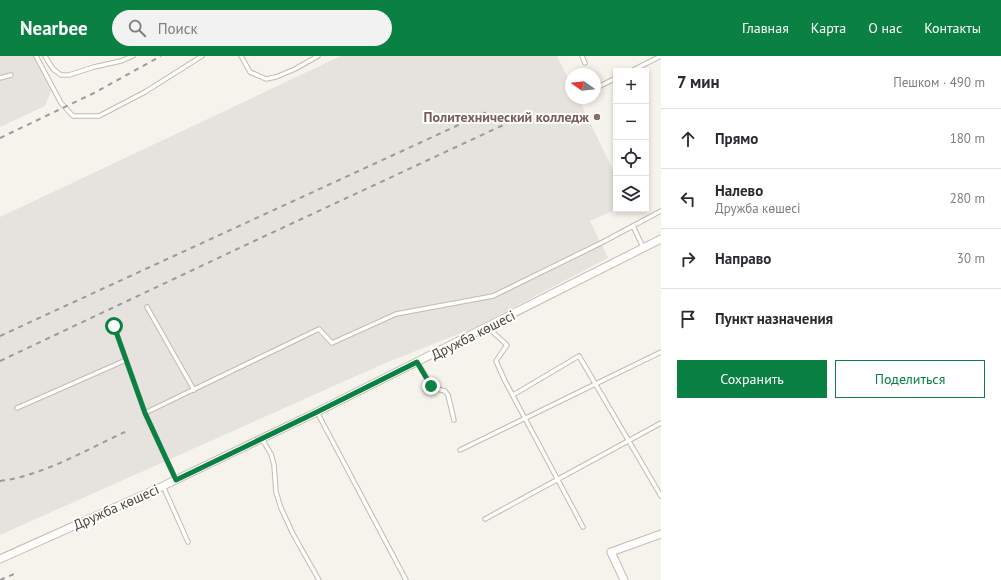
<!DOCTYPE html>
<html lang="ru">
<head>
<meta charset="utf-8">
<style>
	:root { --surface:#fff; --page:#f2f2f3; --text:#2b2b33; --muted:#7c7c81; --line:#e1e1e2; --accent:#0b8043 }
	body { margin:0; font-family:"PT Sans",sans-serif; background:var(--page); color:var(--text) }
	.controls { position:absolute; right:12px; top:12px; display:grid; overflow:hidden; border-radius:0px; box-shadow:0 2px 6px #0003 }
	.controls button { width:36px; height:36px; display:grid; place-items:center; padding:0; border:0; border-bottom:1px solid var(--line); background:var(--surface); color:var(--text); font:20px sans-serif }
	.compass { position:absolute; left:565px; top:12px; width:36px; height:36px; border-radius:50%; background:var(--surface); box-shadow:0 2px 6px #0003; rotate:285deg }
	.stop { position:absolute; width:12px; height:12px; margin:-9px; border:3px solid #0b8043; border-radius:50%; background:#fff }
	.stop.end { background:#0b8043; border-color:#fff; box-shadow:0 1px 4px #0008 }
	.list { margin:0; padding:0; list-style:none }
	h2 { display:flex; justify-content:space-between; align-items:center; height:52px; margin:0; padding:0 16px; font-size:17px }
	h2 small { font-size:13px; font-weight:400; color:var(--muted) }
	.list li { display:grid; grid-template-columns:26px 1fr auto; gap:12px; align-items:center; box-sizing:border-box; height:60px; padding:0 16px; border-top:1px solid var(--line) }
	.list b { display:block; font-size:15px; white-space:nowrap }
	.list p { margin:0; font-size:13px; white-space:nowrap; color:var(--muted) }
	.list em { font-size:13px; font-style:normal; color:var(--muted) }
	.actions { display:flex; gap:8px; padding:12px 16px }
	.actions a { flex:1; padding:9px 0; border:1px solid var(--accent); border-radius:0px; text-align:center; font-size:14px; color:var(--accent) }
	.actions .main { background:var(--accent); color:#fff }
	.icon { flex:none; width:22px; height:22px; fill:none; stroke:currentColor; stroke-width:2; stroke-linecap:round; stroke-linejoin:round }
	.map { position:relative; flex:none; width:661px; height:524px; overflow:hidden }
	header { display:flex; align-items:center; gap:24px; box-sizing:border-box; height:56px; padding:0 20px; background:var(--accent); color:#fff }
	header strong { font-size:19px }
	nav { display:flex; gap:22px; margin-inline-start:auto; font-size:14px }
	.search { width:280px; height:36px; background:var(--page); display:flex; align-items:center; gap:10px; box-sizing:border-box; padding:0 14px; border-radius:22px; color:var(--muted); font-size:15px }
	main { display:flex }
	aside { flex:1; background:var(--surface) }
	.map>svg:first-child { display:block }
	.industrial { fill:#e6e2dd }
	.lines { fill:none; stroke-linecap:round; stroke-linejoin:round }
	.lane-casing { stroke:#c2bbae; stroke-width:5.5 }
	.street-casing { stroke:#c2bbae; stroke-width:9 }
	.lane { stroke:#fff; stroke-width:3.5 }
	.street { stroke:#fff; stroke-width:7 }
	.rail { stroke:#9a9a9a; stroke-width:2; stroke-dasharray:5 5; stroke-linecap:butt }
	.route { stroke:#0b8043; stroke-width:5 }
	.education-dot { fill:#8d6e63; stroke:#fff; stroke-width:1.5 }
	.labels { text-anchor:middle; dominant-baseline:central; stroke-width:4; stroke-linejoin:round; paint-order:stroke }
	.education-label { font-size:14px; font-weight:bold; fill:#785e54; stroke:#fff; text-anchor:end }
	.street-label { font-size:14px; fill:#4b4439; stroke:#fff }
</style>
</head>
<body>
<header>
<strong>Nearbee</strong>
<div class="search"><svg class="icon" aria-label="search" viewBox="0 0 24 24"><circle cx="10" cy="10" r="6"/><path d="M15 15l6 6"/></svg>Поиск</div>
<nav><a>Главная</a><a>Карта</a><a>О нас</a><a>Контакты</a></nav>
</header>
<main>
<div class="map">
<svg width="661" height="524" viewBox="0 0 661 524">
	<rect width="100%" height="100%" fill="#f6f3ec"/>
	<g class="industrial">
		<path d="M0 0H35L52 33 45 50 0 71Z"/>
		<path d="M341 0H557L571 28V42H578L616 120V153H617L590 165 608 202 476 271 383 308 0 479V161Z"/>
	</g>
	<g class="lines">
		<defs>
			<g id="lane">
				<path d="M36 0 61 47 73 60H99L145 36 202 0"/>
				<path d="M45 0 53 13 61 19H69L94 11 121 5 133 0"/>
				<path d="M241 0 250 16 266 23 276 21 295 13 318 0"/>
				<path d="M582 0 585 7"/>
				<path d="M631 15 661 0"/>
				<path d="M0 22 11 19"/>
				<path d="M596 32 616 22"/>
				<path d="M633 170 643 191"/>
				<path d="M147 251 194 334"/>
				<path d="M114 270 145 357 176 424"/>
				<path d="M487 271 507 289 496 305 505 325 583 471"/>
				<path d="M417 306 433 332 445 335 448 339 454 364"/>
				<path d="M513 339 579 300 661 440"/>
				<path d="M17 352 126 304"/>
				<path d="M317 356 406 524"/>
				<path d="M145 357 319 273 332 287 396 258 493 240 601 187 661 155"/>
				<path d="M262 383 271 398 274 409 276 436 281 452 293 478 319 524"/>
				<path d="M460 394 661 296"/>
				<path d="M163 430 188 486"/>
				<path d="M485 463 661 367"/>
			</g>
			<g id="street">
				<path d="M0 503 163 430 317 356 661 183"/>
				<path d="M624 524 611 496 661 478"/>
			</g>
		</defs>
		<use href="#lane" class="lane-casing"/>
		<use href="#street" class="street-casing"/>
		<use href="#lane" class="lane"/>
		<use href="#street" class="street"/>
		<g class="rail">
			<path d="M0 82 94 37 161 0"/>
			<path d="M0 280 489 55"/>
			<path d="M0 305 250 187 514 64"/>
			<path d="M0 425C42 420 88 393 127 375"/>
			<path d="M0 524 14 518"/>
		</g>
	</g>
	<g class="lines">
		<path class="route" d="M114 270 145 357 176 424 317 356 417 306 431 330"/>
	</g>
	<circle class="education-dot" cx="597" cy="61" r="4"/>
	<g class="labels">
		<g class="education-label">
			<text x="589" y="61">Политехнический колледж</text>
		</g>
		<g class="street-label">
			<text transform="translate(473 279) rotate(-27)">Дружба көшесі</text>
			<text transform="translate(116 451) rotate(-24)">Дружба көшесі</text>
		</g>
	</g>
</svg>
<div class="controls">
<button>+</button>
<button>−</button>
<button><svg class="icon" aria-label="locate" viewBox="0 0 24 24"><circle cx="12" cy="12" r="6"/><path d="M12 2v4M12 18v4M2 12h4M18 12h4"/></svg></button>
<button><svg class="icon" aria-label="layers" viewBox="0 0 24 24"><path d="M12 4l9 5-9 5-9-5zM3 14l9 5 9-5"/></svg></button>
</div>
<svg class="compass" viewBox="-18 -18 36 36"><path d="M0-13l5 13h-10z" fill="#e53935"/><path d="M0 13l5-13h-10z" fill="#7c7c81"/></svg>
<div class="stop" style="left:114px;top:270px"></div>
<div class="stop end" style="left:431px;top:330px"></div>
</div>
<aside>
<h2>7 мин<small>Пешком · 490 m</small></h2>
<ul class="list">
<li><svg class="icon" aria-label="ahead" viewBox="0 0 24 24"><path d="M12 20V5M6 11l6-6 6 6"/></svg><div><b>Прямо</b></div><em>180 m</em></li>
<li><svg class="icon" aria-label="left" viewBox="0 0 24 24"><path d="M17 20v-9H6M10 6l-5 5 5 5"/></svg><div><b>Налево</b><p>Дружба көшесі</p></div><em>280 m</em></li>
<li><svg class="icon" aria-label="right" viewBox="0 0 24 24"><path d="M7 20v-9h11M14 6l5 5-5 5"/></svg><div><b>Направо</b></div><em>30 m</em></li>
<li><svg class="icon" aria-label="arrive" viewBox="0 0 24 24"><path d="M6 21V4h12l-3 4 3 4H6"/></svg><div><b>Пункт назначения</b></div></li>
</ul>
<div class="actions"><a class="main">Сохранить</a><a>Поделиться</a></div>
</aside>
</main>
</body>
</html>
